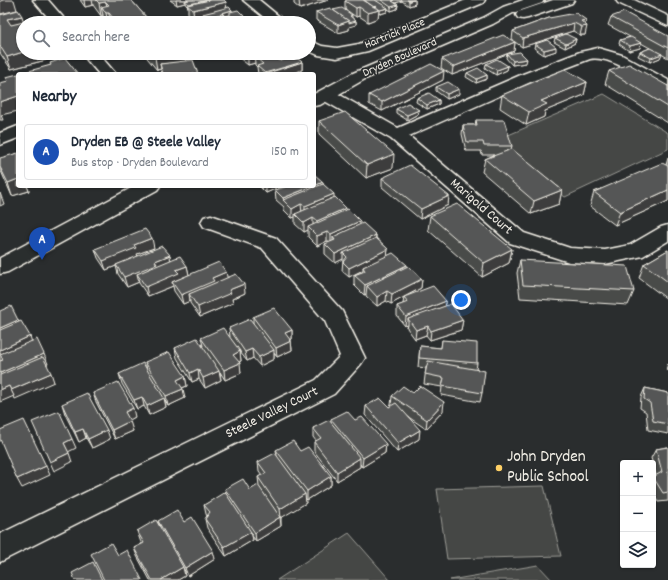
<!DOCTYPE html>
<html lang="en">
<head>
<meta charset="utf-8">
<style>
	:root { --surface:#fff; --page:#f6f6f7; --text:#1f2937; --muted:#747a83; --line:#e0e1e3; --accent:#1a73e8 }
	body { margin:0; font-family:Dekko,sans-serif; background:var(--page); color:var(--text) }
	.controls { position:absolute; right:12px; bottom:12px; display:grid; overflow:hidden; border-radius:4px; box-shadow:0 1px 3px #0004 }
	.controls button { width:36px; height:36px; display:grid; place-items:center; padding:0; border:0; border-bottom:1px solid var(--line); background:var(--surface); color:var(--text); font:20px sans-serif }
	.you { position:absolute; left:461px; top:300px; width:14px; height:14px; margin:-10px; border:3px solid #fff; border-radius:50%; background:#1a73e8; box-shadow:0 0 0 6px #1a73e833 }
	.badge { display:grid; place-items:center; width:26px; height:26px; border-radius:50%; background:var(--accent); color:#fff; font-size:13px; font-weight:700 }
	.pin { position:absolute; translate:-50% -33px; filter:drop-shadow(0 1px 2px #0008) }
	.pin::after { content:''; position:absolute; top:21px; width:14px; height:12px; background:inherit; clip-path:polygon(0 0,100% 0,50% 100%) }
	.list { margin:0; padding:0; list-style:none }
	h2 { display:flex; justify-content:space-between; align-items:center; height:52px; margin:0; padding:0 16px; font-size:17px }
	h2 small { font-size:13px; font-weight:400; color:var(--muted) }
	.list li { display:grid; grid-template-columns:26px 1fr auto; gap:12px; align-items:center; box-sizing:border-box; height:56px; margin:0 8px 8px; padding:0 8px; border:1px solid var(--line); border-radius:4px }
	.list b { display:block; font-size:15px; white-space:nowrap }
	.list p { margin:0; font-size:13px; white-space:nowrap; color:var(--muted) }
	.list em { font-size:13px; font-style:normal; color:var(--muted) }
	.icon { flex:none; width:22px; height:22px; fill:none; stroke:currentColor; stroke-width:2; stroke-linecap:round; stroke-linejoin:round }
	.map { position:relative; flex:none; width:668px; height:580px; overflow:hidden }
	.search { position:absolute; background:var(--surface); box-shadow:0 1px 3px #0004; left:16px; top:16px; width:300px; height:44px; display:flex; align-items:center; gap:10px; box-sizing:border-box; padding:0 14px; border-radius:22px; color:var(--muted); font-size:15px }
	.panel { position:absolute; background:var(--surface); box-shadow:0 1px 3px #0004; left:16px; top:72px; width:300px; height:116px; border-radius:4px }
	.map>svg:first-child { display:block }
	.green { fill:#444645; stroke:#9c9c96 }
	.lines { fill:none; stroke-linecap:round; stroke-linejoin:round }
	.minor-casing { stroke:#f4f1e8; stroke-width:3 }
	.tertiary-casing { stroke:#f4f1e8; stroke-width:3 }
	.minor { fill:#2a2d2e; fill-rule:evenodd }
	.tertiary { fill:#2a2d2e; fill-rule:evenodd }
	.wall { fill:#494b4a; stroke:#f4f1e8 }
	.shaded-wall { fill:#3c3d3c; stroke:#f4f1e8 }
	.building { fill:#555756; stroke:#f4f1e8 }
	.poi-dot { fill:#ffd166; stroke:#2a2d2e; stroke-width:1.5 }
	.labels { text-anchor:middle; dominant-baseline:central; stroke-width:3.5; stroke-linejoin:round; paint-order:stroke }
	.far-street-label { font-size:12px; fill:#f4f1e8; stroke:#2a2d2e }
	.street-label { font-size:14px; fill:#f4f1e8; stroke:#2a2d2e }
	.near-poi-label { font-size:17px; fill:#f4f1e8; stroke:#2a2d2e; text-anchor:start }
</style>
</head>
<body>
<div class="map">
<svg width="668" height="580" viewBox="0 0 668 580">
	<rect width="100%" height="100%" fill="#2a2d2e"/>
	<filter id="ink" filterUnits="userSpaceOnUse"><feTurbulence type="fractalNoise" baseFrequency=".025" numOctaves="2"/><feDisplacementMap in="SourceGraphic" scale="8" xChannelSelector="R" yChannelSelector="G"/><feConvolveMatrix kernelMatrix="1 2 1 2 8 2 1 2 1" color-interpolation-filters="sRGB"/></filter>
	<g filter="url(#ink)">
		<g class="green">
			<path d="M604 94 668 133V149L565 197 511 158 506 136Z"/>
			<path d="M544 486 561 556 447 559 437 489Z"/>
			<path d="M349 533 390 580H277Z"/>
			<path d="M538 565 552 580H450Z"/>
		</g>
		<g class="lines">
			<defs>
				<g id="minor">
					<path d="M33 0H48L68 23H53Z"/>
					<path d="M243 0H259L287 23H271Z"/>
					<path d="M466 0H485L483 3 368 51 337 58 318 55 309 51V40L322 46 337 48 359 44Z"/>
					<path d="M598 48 622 55 668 80V92L662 91C643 80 612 55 590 59L535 80 409 136 524 233 570 248 605 250 630 245 661 227 668 225V241L643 256 605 264 569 262 510 243 391 139 321 99 319 95 321 91 327 90 333 91 398 128 523 74 580 52Z"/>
					<path d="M81 53H98L116 74H99Z"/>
					<path d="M18 126V138L0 145V133Z"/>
					<path d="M211 215 276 238 342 311 365 358 361 364 334 394 0 562V534L316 380 340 356 325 321 262 248 204 227 201 222 204 217Z"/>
				</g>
				<g id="tertiary">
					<path d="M523 0H544L542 3 513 13 493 24 365 79 320 105 314 106V94L353 73 483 18 503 7Z"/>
					<path d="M553 0H574L572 3 528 18 523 19 518 18 516 15 518 12Z"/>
					<path d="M616 0H634L668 16V26L618 3Z"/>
					<path d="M135 186H160L157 190 8 272 0 274V258Z"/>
				</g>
			</defs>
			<use href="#minor" class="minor-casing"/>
			<use href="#tertiary" class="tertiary-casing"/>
			<use href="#minor" class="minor"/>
			<use href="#tertiary" class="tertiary"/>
		</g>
		<g class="wall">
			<path d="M80 0H131L146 17 147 21 160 23H107L103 19V15L101 16 93 5 85 7Z"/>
			<path d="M170 0H224L227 8 245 19 252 22 253 23H207V21L204 19 203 16 194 19 188 13V7L186 5 185 3 177 5Z"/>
			<path d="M294 0H328L300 9 294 4Z"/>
			<path d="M365 0H415V4L409 6 402 1 395 3 398 5 397 9 391 11 388 9 387 12 380 14 379 13 378 18 368 22 359 16 356 17 345 9V1Z"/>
			<path d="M333 10 352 15V18L356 21V25L349 27V30L338 33 316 20V12Z"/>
			<path d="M0 15 24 22 23 53H44L46 60 11 69 0 53Z"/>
			<path d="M611 17 668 36V58L661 54 660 58 650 62 638 56 640 52 650 48 641 43 640 48 629 51 619 44 620 40 630 37 608 25Z"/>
			<path d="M549 18 585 25V35H580L573 31 522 47 515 42 514 51 452 75 441 68 442 59 512 40 513 31Z"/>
			<path d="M555 38 576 39 575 43 565 48 554 42Z"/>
			<path d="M535 44 556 51 544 55 534 48Z"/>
			<path d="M143 53H184L185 61 198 74H162L161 69 157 70Z"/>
			<path d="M233 53H292L293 54V56L302 62V70L291 74H258L257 67 255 65V63L248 65Z"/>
			<path d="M507 54 526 63 512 65 506 58Z"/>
			<path d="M486 64 508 66 507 70 496 75 485 68Z"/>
			<path d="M609 71 668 86V123L605 84Z"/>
			<path d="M467 73 487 75V79L476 83 466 77Z"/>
			<path d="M443 80 382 111 369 104V95Z"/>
			<path d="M587 82 584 95 545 111 544 117 526 125 500 108 502 95Z"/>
			<path d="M436 87 459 94 447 99 436 91Z"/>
			<path d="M417 98 439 100V104L427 109 416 102Z"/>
			<path d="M396 109 419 110 418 114 407 120 396 113Z"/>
			<path d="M476 120 512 146 511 149 562 190 559 204 531 214 482 172 485 159 494 155H482L481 151H466L462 134 463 125H475Z"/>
			<path d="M319 121 393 168 366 178 319 134Z"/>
			<path d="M0 158 18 186H27L29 191 12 196 0 169Z"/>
			<path d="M668 158V201L615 225 590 206 594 192 666 165Z"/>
			<path d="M382 178 449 196 448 205 420 219 382 187Z"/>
			<path d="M323 182V184L334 197 360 225 376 235V238L388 249 387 255 407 267 422 279 421 288 391 304 386 301 377 306 366 296V294L364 295 354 285V275L363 272V270L349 277 342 271 343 259 335 263 325 254V244L330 243 327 241 317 246 308 237V230L304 232 295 224V217L292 218 284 210V207L276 200 275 190H277L275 189 266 193 259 186H314Z"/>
			<path d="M430 216 512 249 509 263 482 277 428 230Z"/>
			<path d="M154 248 137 254 138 256 170 255V260L187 266 189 275 226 272 227 278 245 293 232 299 233 303 200 317 190 303V301L183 304 174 291 173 286 148 296 139 283V282L127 287 118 274 116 266 106 270 98 258 95 249Z"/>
			<path d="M668 250V299H667L639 278 644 264Z"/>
			<path d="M520 260 634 291 628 305 520 298 517 273Z"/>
			<path d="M404 297 446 306 463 320 461 330 430 340 426 335 415 339 407 328 408 325 405 326 397 316V306L403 304Z"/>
			<path d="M253 317 292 330V339L291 340V341L292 350 277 357 274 353V359L260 366 253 358 247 361 240 352 241 361 239 362 241 373 225 380 220 372 221 380 205 388 199 379 192 382 177 358 175 348 203 346 201 338 230 337 229 328 253 323Z"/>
			<path d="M442 340 477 363 476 370 482 393 480 402 441 395 442 387 424 384 426 368 418 367 420 346 441 348Z"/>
			<path d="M145 362 185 376 187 386 182 388 185 398 168 406 164 399 166 407 149 415 144 406 137 409 122 384 119 374 147 370Z"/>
			<path d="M668 364V371L666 369Z"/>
			<path d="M645 388 668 393V434L648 430 646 412 640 408 641 397Z"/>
			<path d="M93 393 135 417 129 420 133 431 115 439 96 402Z"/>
			<path d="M392 396 443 411 426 429 407 416 419 439 397 452 365 415 366 406 389 407 391 405Z"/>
			<path d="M62 404 110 439 92 448 86 438 79 442 65 414Z"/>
			<path d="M331 419 355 420 386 444 385 453 362 467 360 464V467L337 481 314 451V442L316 441 313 437V428L331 423Z"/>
			<path d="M668 447V501L658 502 653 493V478L656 475 651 458 656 449Z"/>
			<path d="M276 450 300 451 331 476V485L307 500 305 498 306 503 281 517V526L256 541 252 536 253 540 226 556 207 528 205 519 207 516 206 514 204 505 226 493 225 489 250 490 259 486 258 477 262 475 259 471 258 462 277 456Z"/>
			<path d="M158 521 184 522 215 559 188 576 183 568 185 576 178 580H150L137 556 134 548 142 544 140 540 137 531 160 527Z"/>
		</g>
		<g class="shaded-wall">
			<path d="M4 0H14L17 10 0 14V1Z"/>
			<path d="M84 0H92L93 5 85 7Z"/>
			<path d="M176 0H195L185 1V3L177 5Z"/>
			<path d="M299 0H328L300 9Z"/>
			<path d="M394 0H402V1L395 3 392 1Z"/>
			<path d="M414 0H415V4L409 6V1Z"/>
			<path d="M106 2 111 23H108L106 13 101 7 103 15 101 16 99 3Z"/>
			<path d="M226 2 227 10 203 14V16L194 19 193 10Z"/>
			<path d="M398 5 397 9 391 11V7Z"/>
			<path d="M359 7V16L356 17V8Z"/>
			<path d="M388 8 387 12 380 14V10Z"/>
			<path d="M232 10 233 15 244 16 245 23H211L222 13Z"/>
			<path d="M379 10 378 18 368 22V13Z"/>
			<path d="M22 16 24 23 11 32 7 19Z"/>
			<path d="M146 17 147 23H122Z"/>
			<path d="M586 20 585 26H587L585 35H580L582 27 581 21Z"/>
			<path d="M349 21H356V25L349 27V30L338 33V25Z"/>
			<path d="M574 23 573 31 522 47 523 38Z"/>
			<path d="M576 39 575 43 565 48 566 44Z"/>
			<path d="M515 42 514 51 452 75 453 67Z"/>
			<path d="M641 43 640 48 629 51 630 46Z"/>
			<path d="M556 47V51L544 55V50Z"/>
			<path d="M23 52V53H44L46 60 11 69 7 57Z"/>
			<path d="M172 53H184L186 62 160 64 161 69 157 70 155 57Z"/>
			<path d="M257 53H282L254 56 255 63 248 65V56Z"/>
			<path d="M293 54 294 63 278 67V59Z"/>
			<path d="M662 54 660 58 650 62 651 58Z"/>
			<path d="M527 59 526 63 512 65 513 61Z"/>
			<path d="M302 62V70L291 74H265Z"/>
			<path d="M508 66 507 70 496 75 497 70Z"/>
			<path d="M444 71 443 80 382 111V102Z"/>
			<path d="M487 75V79L476 83 477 79Z"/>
			<path d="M587 82 584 95 545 111 544 117 526 125 529 112 541 101Z"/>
			<path d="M459 89V94L447 99V94Z"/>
			<path d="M18 96V111L1 115 3 120H0V102Z"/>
			<path d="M439 100V104L427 109V105Z"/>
			<path d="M419 110 418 114 407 120V115Z"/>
			<path d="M394 154 393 168 366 178 367 165Z"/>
			<path d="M18 179V186H27L29 191 12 196 8 183Z"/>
			<path d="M323 182V191L284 201 283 198Z"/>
			<path d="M266 186H275V189L266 193Z"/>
			<path d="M278 186H283L284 189 279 191Z"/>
			<path d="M562 190 559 204 531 214 534 201Z"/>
			<path d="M668 190V201L615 225 620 212Z"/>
			<path d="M0 193 4 204 0 206Z"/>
			<path d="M334 194V204L305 216V206Z"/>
			<path d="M449 196 448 205 420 219 421 209Z"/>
			<path d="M301 204 302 214H295V217L292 218V209Z"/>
			<path d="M346 208V217L317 230V221Z"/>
			<path d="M313 218V228L308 227V230L304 232V223Z"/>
			<path d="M360 221V230L335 240 333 237V242L331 243V234Z"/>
			<path d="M327 232V241L317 246V236Z"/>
			<path d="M376 235 375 244 347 257 343 253V259L335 263V254Z"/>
			<path d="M152 238 154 248 137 254 138 257 116 265V266L106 270 103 261 134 245Z"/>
			<path d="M388 249 387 258 363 267V270L349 277V268Z"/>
			<path d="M512 249 509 263 482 277 484 263Z"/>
			<path d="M170 255 171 265 137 274 139 282 127 287 124 277 155 261Z"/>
			<path d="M407 265 406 274 367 286 366 294 364 295 365 285Z"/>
			<path d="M187 266 189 275 172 282 173 286 148 296 146 287 176 270Z"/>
			<path d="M226 272 228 281 189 294 190 301 183 304 181 295 212 278Z"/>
			<path d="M422 279 421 288 391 304 392 294Z"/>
			<path d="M244 284 245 293 232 299 233 303 200 317 198 307 229 290Z"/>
			<path d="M387 291 386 301 377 306V297Z"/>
			<path d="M446 301 445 310 408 319V325L405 326 406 317Z"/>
			<path d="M18 320 22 330 0 339V328Z"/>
			<path d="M463 320 461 330 430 340 431 331Z"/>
			<path d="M428 326 426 335 415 339 416 330Z"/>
			<path d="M292 330V339L286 342 285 333Z"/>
			<path d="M30 336 33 346 0 361V350Z"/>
			<path d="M291 341 292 350 277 357 276 348Z"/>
			<path d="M252 349 253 358 247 361 245 352Z"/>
			<path d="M274 350V359L260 366 259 357Z"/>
			<path d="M240 351 241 361 235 364 233 355Z"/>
			<path d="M44 354 48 364 0 384V373Z"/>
			<path d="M240 363 241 373 225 380 224 370Z"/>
			<path d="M198 369 199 379 192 382 190 373Z"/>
			<path d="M219 371 221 380 205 388 203 378Z"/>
			<path d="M51 373 54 382 15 399 11 390Z"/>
			<path d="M185 376 187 386 179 389 177 380Z"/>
			<path d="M9 386 14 396 0 402V390Z"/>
			<path d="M183 389 185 398 168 406 166 396Z"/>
			<path d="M142 397 144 406 137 409 134 400Z"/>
			<path d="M164 398 166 407 149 415 147 406Z"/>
			<path d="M444 402 443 411 426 429 427 420Z"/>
			<path d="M133 408 135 417 128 421 125 412Z"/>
			<path d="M130 421 133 431 115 439 112 430Z"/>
			<path d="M83 429 86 438 79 442 75 432Z"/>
			<path d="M107 430 110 439 92 448 88 439Z"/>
			<path d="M420 430 419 439 397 452 398 443Z"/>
			<path d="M72 439 76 448 68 452 64 443Z"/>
			<path d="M386 444 385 453 362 467 363 458Z"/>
			<path d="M69 453 72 462 54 471 50 462Z"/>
			<path d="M360 458V467L337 481V472Z"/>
			<path d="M46 466 50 475 22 488 17 479Z"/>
			<path d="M331 476V485L307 500V491Z"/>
			<path d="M305 494 306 503 281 518 280 509Z"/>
			<path d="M280 517 281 526 256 541 255 533Z"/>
			<path d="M251 532 253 540 226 556 224 547Z"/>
			<path d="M213 551 215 559 188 576 185 568Z"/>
			<path d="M183 567 185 576 178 580H161Z"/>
		</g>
		<g class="building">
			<path d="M96 0H131L146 17 122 23H117L109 13H106L101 7 109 5 106 2 99 3Z"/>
			<path d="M189 0H210L189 4 185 1Z"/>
			<path d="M210 0H224L226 2 193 10 187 5Z"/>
			<path d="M347 0H363L379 10 368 13 359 7 356 8 345 1Z"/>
			<path d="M364 0H375L388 8 380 10 375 6 374 7Z"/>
			<path d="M381 0H394L392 1 398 5 391 7Z"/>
			<path d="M407 0H414L409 1Z"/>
			<path d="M229 7 232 10 222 13 225 16H224L222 14 207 18 203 14Z"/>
			<path d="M330 8 349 21 338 25 316 12Z"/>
			<path d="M342 8 352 15 350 16 356 21 349 23V21L333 10Z"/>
			<path d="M18 10 22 16 7 19 11 25 28 21 29 23H23V29H21L23 31V52L7 57 0 46V15Z"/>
			<path d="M238 10 244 16 217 23H211L206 18 222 14 224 16 230 15V12Z"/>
			<path d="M624 12 668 36V48L611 17Z"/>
			<path d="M576 13 586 20 581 21 587 26 582 27 574 23 523 38 513 31 549 18Z"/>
			<path d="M156 18 160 23H137Z"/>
			<path d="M247 18 252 22 250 23H224L230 21 233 23Z"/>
			<path d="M566 34 576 39 566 44 555 38Z"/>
			<path d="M503 35 515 42 453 67 442 59Z"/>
			<path d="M631 37 641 43 630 46 620 40Z"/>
			<path d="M547 40 556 47 544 50 535 44Z"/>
			<path d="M650 48 662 54 651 58 640 52Z"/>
			<path d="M520 52 527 59 513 61 507 54Z"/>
			<path d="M151 53H172L155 57Z"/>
			<path d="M243 53H257L248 56Z"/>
			<path d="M265 53H292L293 54 278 59 280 61 295 56 302 62 265 73 257 66 263 64 254 56Z"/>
			<path d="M65 58 78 74H18L51 65 50 63Z"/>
			<path d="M497 59 508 66 497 70 486 64Z"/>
			<path d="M193 60 198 74H163L160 64Z"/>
			<path d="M431 64 444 71 382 102 369 95Z"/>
			<path d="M629 64 668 86V107L609 71Z"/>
			<path d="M478 68 487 75 477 79 467 73Z"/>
			<path d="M565 69 587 82 541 101 547 104 529 112 502 95Z"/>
			<path d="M18 74V96L0 102V83L8 81 6 77Z"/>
			<path d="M448 82 459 89 447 94 436 87Z"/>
			<path d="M429 93 439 100 427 105 417 98Z"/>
			<path d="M408 103 419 110 407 115 396 109Z"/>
			<path d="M345 112 394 154 367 165 319 121Z"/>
			<path d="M476 120H504L512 146H484L483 142H467L463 125H477Z"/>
			<path d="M512 149 562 190 534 201 485 159Z"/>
			<path d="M18 153V179L8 183 0 167V158Z"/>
			<path d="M662 163 668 166V190L620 212 594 192Z"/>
			<path d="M410 165 449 196 421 209 382 178Z"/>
			<path d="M314 174 323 182 314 186Z"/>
			<path d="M323 184 334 194 305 206 301 204 292 209 283 200Z"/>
			<path d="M285 186H313L283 198 275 190 285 187Z"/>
			<path d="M335 197 346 208 317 221 313 218 304 223 295 214Z"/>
			<path d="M457 204 512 249 484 263 430 216Z"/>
			<path d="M348 209 360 221 331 234 327 232 317 236 308 227Z"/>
			<path d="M363 223 376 235 335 254 325 244 335 240 333 237Z"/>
			<path d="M145 229 152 238 134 245 136 248 103 261 95 249Z"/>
			<path d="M376 238 388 249 349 268 343 262 347 257 343 253Z"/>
			<path d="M162 246 170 255 155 261 157 264 124 277 116 265Z"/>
			<path d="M668 250V282L644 264Z"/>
			<path d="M393 253 407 265 365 285 354 275 365 271 363 267Z"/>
			<path d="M180 256 187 266 176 270 179 273 146 287 137 274Z"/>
			<path d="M520 260 627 266 634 291 523 285Z"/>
			<path d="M219 262 226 272 212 278 214 281 181 295 172 282Z"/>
			<path d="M408 266 422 279 392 294 387 291 377 297 367 286Z"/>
			<path d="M236 274 244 284 229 290 231 293 198 307 189 294Z"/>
			<path d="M433 286 446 301 406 317 397 306 408 302 404 297Z"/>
			<path d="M451 304 463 320 431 331 428 326 416 330 408 319Z"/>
			<path d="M11 306 18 320 0 328V311Z"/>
			<path d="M274 308 292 330 285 333 291 341 276 348 253 317Z"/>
			<path d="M250 319 274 350 259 357 252 349 245 352 229 328Z"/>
			<path d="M21 321 30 336 0 350V330Z"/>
			<path d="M223 328 240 351 233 355 240 363 224 370 201 338Z"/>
			<path d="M197 338 219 371 203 378 198 369 190 373 175 348Z"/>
			<path d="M37 339 44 354 0 373V361L3 360 0 354Z"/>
			<path d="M442 340 477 343V363L419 358 420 346 441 348Z"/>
			<path d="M169 352 185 376 177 380 183 389 166 396 145 362Z"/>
			<path d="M43 357 51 373 11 390 9 386 0 390V375Z"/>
			<path d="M428 361 485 371 482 393 442 386 444 378 425 374Z"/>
			<path d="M143 363 164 398 147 406 142 397 134 400 119 374Z"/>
			<path d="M118 382 133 408 125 412 130 421 112 430 93 393Z"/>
			<path d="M403 386 413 393 420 386 444 402 427 420 392 396Z"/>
			<path d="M645 388 668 393V424L653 421 650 403 644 399Z"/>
			<path d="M87 393 107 430 88 439 83 429 75 432 62 404Z"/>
			<path d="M380 398 389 407 396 403 420 430 398 443 366 406Z"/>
			<path d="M59 411 72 439 64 443 69 453 50 462 32 422Z"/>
			<path d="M347 411 355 420 362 417 386 444 363 458 331 419Z"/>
			<path d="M24 420 46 466 17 479 0 439V430Z"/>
			<path d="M329 420 360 458 337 472 314 442 321 438 313 428Z"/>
			<path d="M293 441 300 451 308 447 331 476 307 491 276 450Z"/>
			<path d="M668 447V492L663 493 653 477 662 472 656 449Z"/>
			<path d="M275 453 305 494 280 509 258 477 266 473 258 462Z"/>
			<path d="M243 479 250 490 258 485 280 517 255 533 225 489Z"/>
			<path d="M225 492 251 532 224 547 205 519 210 512 204 505Z"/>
			<path d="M177 510 184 522 192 517 213 551 185 568 158 521Z"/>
			<path d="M156 520 183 567 161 580H152L134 548 144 543 137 531Z"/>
			<path d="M111 543 118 555 127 550 142 580H104L91 554Z"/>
			<path d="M93 562 102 580H75L72 573Z"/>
		</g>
	</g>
	<circle class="poi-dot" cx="499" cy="468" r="4"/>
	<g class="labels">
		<g class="far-street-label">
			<text transform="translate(395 34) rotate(-22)">Hartrick Place</text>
			<text transform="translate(400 58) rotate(-24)">Dryden Boulevard</text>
		</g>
		<g class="street-label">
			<text transform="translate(481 207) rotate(41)">Marigold Court</text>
			<text transform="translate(272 413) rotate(-26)">Steele Valley Court</text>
		</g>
		<g class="near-poi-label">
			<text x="507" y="458">John Dryden<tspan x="507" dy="20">Public School</tspan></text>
		</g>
	</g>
</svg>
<div class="controls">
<button>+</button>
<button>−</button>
<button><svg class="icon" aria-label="layers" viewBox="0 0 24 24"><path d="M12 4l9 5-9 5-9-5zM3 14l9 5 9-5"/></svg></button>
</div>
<div class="you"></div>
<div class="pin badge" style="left:42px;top:260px;background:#1a4fb4">A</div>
<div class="search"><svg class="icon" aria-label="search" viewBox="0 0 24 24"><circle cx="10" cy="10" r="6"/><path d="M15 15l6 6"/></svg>Search here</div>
<section class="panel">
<h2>Nearby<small></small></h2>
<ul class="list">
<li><span class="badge" style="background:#1a4fb4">A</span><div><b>Dryden EB @ Steele Valley</b><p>Bus stop · Dryden Boulevard</p></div><em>150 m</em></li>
</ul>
</section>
</div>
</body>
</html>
